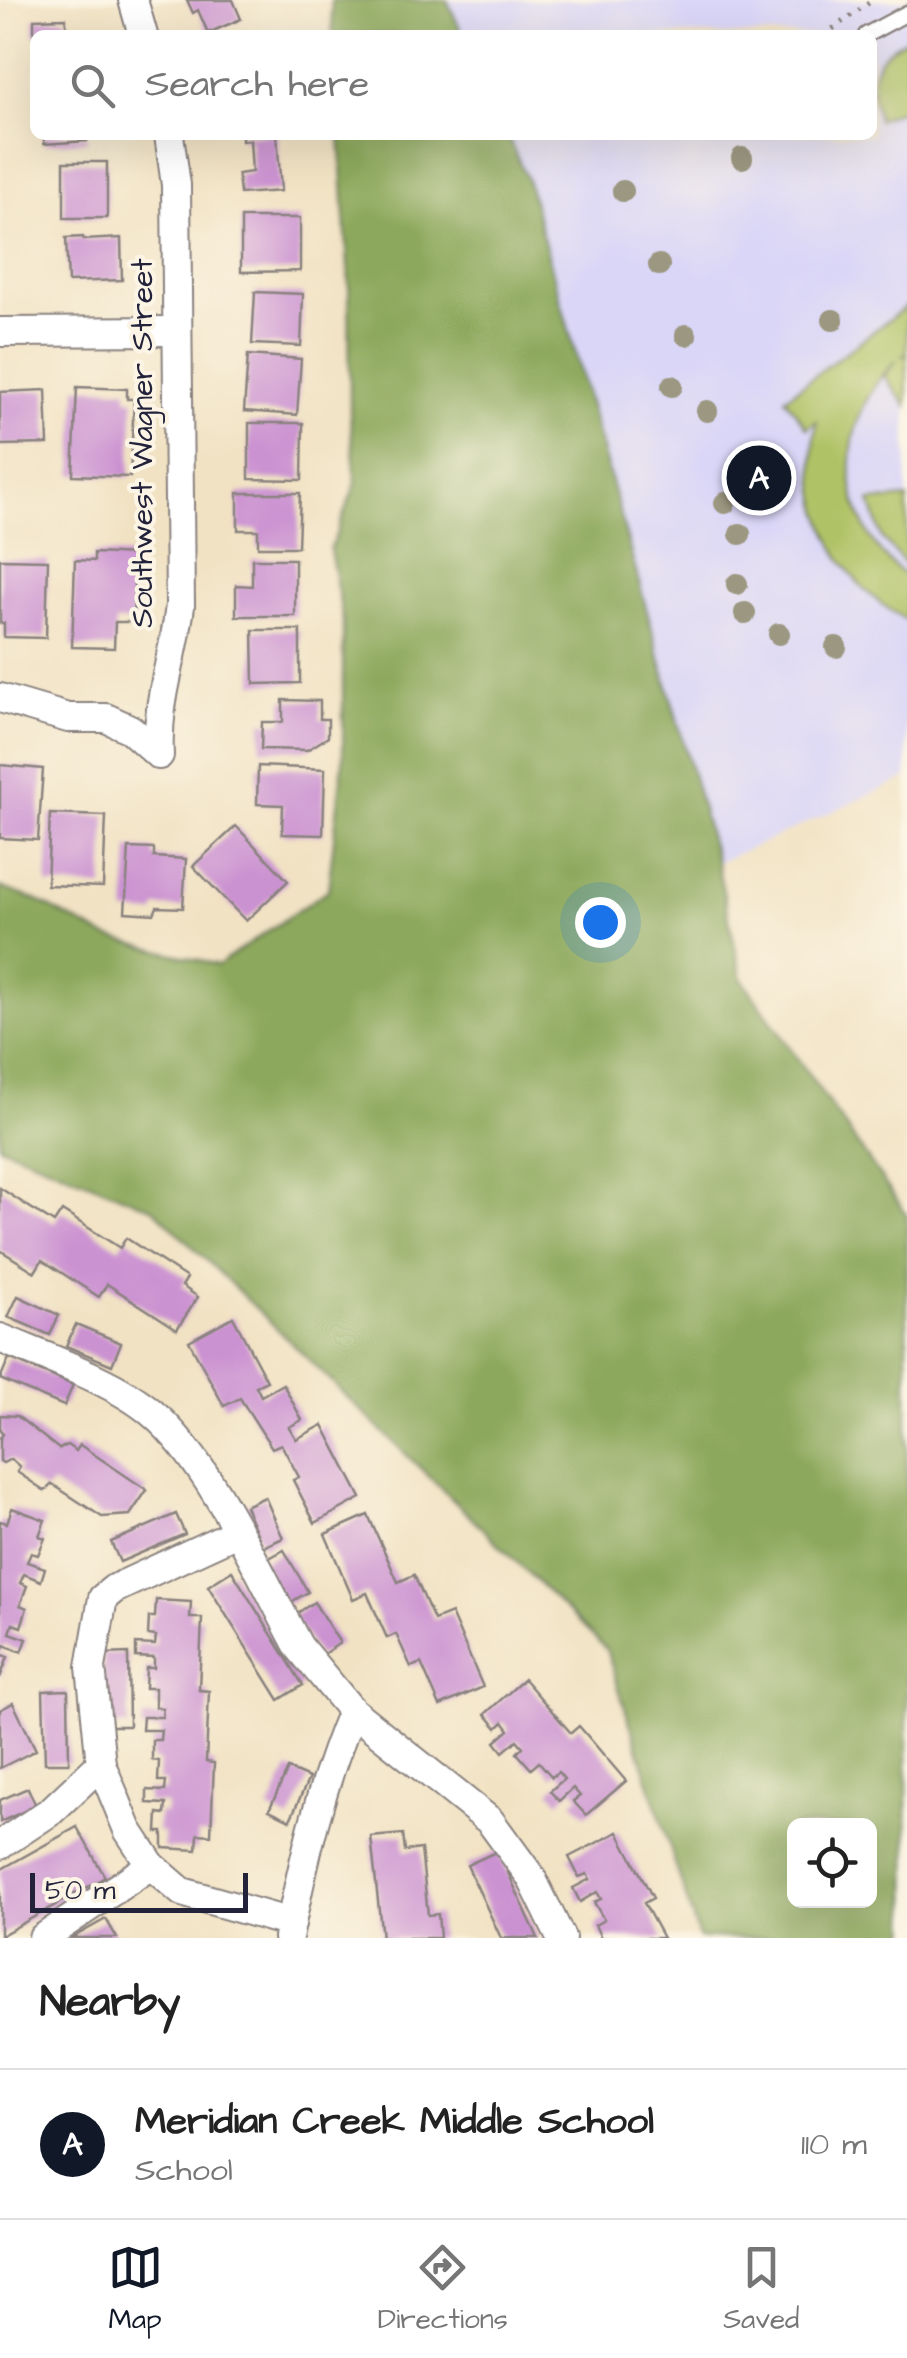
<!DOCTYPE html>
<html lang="en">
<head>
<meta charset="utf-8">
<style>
	:root { --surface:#fff; --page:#f6f6f6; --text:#222; --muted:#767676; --line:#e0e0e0; --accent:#111827 }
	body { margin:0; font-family:"Architects Daughter",sans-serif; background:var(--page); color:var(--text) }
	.controls { position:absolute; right:30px; bottom:30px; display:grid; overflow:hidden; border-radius:15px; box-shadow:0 10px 40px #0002 }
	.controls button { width:90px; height:90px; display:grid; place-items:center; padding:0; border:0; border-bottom:2px solid var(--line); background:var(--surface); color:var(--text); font:50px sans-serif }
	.scale { position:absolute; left:30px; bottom:25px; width:218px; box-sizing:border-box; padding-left:10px; border:5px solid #22223b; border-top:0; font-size:28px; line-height:35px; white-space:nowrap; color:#22223b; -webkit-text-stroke:8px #fcf5e5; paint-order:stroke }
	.you { position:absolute; left:600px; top:922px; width:35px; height:35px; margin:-25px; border:8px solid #fff; border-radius:50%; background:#1a73e8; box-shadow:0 0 0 15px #1a73e833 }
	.badge { display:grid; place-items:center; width:65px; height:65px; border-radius:50%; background:var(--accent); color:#fff; font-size:32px; font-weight:700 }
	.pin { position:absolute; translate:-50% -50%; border:5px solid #fff; box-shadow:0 2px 10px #0006 }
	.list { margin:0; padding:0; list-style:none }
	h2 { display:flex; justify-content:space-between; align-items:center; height:130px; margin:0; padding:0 40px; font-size:42px }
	h2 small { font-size:32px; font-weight:400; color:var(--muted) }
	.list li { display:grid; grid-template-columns:65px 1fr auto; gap:30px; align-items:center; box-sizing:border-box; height:150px; padding:0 40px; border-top:2px solid var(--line) }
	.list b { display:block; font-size:38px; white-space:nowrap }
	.list p { margin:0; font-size:32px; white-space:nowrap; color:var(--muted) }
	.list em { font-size:32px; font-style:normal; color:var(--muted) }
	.icon { flex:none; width:55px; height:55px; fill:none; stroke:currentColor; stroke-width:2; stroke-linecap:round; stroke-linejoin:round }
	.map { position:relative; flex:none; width:907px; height:1938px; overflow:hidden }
	.search { position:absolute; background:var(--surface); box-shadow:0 10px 40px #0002; left:30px; right:30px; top:30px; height:110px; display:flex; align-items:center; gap:25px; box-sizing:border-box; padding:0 35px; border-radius:15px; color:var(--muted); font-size:38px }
	.sheet { height:280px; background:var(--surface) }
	nav { display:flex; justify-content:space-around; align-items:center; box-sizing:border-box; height:140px; border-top:2px solid var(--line); background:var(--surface); font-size:28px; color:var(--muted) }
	nav a { display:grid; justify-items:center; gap:5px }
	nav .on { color:var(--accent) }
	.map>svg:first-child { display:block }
	.built { fill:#dad6f7 }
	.green { fill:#b0c266; stroke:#697250; stroke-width:2.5 }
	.forest { fill:#8ca85b; stroke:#57654b; stroke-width:2.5; fill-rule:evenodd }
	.building { fill:#cb92d1 }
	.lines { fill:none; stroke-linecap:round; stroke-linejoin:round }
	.lane-casing { stroke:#8a827f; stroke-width:19 }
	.street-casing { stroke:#8a827f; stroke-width:32 }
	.path { stroke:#8a827f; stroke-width:5; stroke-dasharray:2.5 8; stroke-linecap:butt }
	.lane { stroke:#fff; stroke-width:14 }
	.street { stroke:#fff; stroke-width:28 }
	.tree { fill:#9b9780 }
	.labels { text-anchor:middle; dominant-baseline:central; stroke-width:8; stroke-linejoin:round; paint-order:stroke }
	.street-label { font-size:30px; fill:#22223b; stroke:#fcf5e5 }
</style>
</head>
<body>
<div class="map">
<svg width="907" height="1938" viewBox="0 0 907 1938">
	<rect width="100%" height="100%" fill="#fcf5e5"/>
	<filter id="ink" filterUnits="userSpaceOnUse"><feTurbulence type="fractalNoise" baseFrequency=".01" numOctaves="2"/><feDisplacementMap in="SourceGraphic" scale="20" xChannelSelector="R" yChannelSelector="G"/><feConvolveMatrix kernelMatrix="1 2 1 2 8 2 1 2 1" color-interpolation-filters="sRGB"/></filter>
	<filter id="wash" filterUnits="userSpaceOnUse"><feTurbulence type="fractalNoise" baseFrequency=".0048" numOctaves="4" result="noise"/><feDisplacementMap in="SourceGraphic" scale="40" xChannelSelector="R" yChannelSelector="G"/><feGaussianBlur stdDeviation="2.25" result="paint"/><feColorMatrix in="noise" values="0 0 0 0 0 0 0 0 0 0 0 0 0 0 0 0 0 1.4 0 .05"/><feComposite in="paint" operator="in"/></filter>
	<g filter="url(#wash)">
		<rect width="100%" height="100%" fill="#f1e2c3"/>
		<path class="built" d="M447 0H907V778L717 863 527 179 507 135H872V35H463Z"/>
		<g class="green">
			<path d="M907 39V107L878 120C868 81 867 58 907 39Z"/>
			<path d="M907 306V352L902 356 907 354V406L884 376 896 361C833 421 835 524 907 577V620C832 581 803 501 817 421L807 428 785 398Z"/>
			<path d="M907 498V566L882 538 870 501Z"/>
		</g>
		<g class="forest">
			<path d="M331 0H447L463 35H333Z"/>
			<path d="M340 135H507L527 179 717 863 742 979 907 1215V1938H699L606 1649 154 1209 0 1146V887L36 900 106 937 218 965 328 890 343 760V621L330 550 356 483 350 417 349 284ZM794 1826H870V1900H794Z"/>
		</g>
		<g id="blocks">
			<g class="building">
				<path d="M187 0H233L241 19 208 33 198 10 193 13Z"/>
				<path d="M66 18V35H34V19Z"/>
				<path d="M44 135H87V141L44 144Z"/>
				<path d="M242 135H277L281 191 240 194 238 174 252 172 250 140 242 141Z"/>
				<rect x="64" y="162" width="43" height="56"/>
				<path d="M241 218H300V271L241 272Z"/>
				<path d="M83 237 84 240 121 238 122 280 68 282 66 238Z"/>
				<path d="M255 292 303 294 301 346 252 344Z"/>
				<path d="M248 355 301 359 297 415 244 411Z"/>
				<path d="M77 387 127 389V399H134L130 477 73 475Z"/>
				<path d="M46 390 48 444 0 445V392Z"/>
				<path d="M249 423H303L302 480 249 479Z"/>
				<path d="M238 493H300L298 547H258V530H238Z"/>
				<path d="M94 553 135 555 133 622H115L114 648 72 647 75 560 94 561Z"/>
				<path d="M0 559 48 560 46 638 4 637V623H0Z"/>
				<path d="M252 559H295V616H236V585L252 586Z"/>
				<path d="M253 630H300V683L254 684Z"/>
				<path d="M283 700 320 701V719H328V737L307 750 261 749 262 722H283Z"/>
				<path d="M0 765 43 769 38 840 0 838Z"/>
				<path d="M258 766 325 769 323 835 282 834 283 805 257 804Z"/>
				<path d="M50 814 106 816 103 887 47 885Z"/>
				<path d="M236 826 288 881 246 921 193 866Z"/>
				<path d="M129 848 154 849V857L186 859 183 908 157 907 154 914 125 912Z"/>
				<path d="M0 1188 54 1223 62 1211 120 1248 126 1238 187 1278 182 1286 198 1297 177 1329 107 1284 99 1297 42 1260 35 1272 0 1250Z"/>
				<path d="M18 1296 59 1315 50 1335 8 1317Z"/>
				<path d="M233 1317 267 1381 256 1386 261 1396 283 1384 302 1420 289 1427 296 1439 323 1425 361 1498 315 1523 293 1480 299 1477 281 1444 272 1448 240 1398 224 1406 189 1341Z"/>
				<path d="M76 1324 121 1343 112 1365 66 1346Z"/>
				<path d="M9 1358 73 1385 64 1406 0 1379Z"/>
				<path d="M0 1415 17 1416 59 1449 67 1445 76 1451 80 1445 147 1490 130 1515 102 1517 52 1484 45 1491 17 1472 20 1467 11 1459 3 1463 0 1461V1438L3 1434 0 1431Z"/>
				<path d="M265 1497 283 1538 263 1547 245 1506Z"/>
				<path d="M12 1508 45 1520 39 1536 45 1538 38 1555 31 1553 27 1562 45 1568 41 1581 24 1574 20 1583 27 1586 20 1605 27 1608 21 1627 13 1624 10 1633 27 1639 22 1652 4 1645 1 1654 8 1657 0 1678V1521L7 1523Z"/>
				<path d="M176 1514 185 1534 120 1562 111 1542Z"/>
				<path d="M368 1515 398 1582 414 1575 434 1620 451 1613 483 1687 440 1706 421 1663 411 1667 396 1634 387 1638 367 1593 353 1599 325 1534Z"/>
				<path d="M284 1550 308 1592 286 1605 262 1562Z"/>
				<path d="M232 1571 303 1685 279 1700 208 1586Z"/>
				<path d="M156 1600 191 1602 190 1618H202L199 1690 209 1691 206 1762 214 1763 211 1835 198 1834 197 1850 163 1848V1832H157L158 1813 165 1814 166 1804 147 1803V1790L165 1791 166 1781H158L159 1761 152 1760V1740H160L161 1730H142L143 1717H162L163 1708 155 1707V1688H145L146 1668H154V1658L136 1657V1644L155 1645 156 1636 148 1635 149 1617H155Z"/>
				<path d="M314 1602 340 1643 319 1657 293 1616Z"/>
				<path d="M128 1653 129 1726H105L103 1654Z"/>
				<path d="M524 1679 571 1733 579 1726 626 1781 586 1815 573 1801 580 1796 573 1788 559 1801 550 1791 564 1779 558 1772 552 1777 539 1762 531 1769 517 1753 523 1747 517 1740 503 1752 495 1742 509 1730 503 1722 497 1728 485 1714Z"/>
				<path d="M68 1690 69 1763H45L43 1691Z"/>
				<path d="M13 1703 36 1750 0 1768V1710Z"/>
				<path d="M288 1769 309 1778 290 1820 269 1810Z"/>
				<path d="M28 1788 36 1806 0 1822V1800Z"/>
				<path d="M77 1827 105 1877 0 1936V1870Z"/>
				<path d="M618 1832 653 1898 644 1903 663 1938H601L595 1925 604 1920 594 1902 601 1899 597 1892 580 1902 573 1888 590 1879 587 1874 579 1877 569 1857Z"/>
				<path d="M403 1834 405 1851 421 1849 428 1915 438 1914 440 1938H382L371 1837Z"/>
				<path d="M498 1851 538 1938H501L467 1865Z"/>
				<path d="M106 1919 117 1938H72Z"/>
			</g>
		</g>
	</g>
	<g filter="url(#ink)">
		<use href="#blocks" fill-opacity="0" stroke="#8a827f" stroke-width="2.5"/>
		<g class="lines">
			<defs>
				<path id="lane" d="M866 35 907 13"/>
				<g id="street">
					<path d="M133 0 143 35"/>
					<path d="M0 332 176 331"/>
					<path d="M0 698 68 718H106L130 729 159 755C156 698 174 660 180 605L176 185 169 135"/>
					<path d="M0 1338C45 1357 115 1381 152 1413 210 1461 262 1579 299 1647L352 1711 490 1821 531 1877 561 1938"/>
					<path d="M237 1532 114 1589 103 1598 91 1667 101 1764 128 1830 151 1865 182 1892 291 1923"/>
					<path d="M0 1845 51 1811 101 1764"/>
					<path d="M43 1938 151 1865"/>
					<path d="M288 1938C304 1858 320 1787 352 1711"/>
				</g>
			</defs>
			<use href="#lane" class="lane-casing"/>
			<use href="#street" class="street-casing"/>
			<path class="path" d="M824 35 873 0"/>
			<use href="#lane" class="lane"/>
			<use href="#street" class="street"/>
		</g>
		<g class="tree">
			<circle cx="742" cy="158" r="11"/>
			<circle cx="623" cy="191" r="11"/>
			<circle cx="659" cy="265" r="11"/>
			<circle cx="833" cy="320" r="11"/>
			<circle cx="686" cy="335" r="11"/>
			<circle cx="672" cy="386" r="11"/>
			<circle cx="707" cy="411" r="11"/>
			<circle cx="725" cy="503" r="11"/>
			<circle cx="740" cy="534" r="11"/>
			<circle cx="737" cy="584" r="11"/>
			<circle cx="745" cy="613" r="11"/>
			<circle cx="779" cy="634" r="11"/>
			<circle cx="836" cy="647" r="11"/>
		</g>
	</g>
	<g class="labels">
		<g class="street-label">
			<text transform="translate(143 443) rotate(-90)">Southwest Wagner Street</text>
		</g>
	</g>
</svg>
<div class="controls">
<button><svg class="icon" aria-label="locate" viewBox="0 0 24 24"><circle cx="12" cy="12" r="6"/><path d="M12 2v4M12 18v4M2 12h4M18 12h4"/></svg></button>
</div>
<div class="scale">50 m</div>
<div class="you"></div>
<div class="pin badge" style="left:759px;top:478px">A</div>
<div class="search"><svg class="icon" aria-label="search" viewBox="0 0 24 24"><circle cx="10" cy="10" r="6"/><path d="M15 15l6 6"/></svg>Search here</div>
</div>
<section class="sheet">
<h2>Nearby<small></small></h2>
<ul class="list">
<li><span class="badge">A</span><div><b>Meridian Creek Middle School</b><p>School</p></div><em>110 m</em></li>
</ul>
</section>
<nav>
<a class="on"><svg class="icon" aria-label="map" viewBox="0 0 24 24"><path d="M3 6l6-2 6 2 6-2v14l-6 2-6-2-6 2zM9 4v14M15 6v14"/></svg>Map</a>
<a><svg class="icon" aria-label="directions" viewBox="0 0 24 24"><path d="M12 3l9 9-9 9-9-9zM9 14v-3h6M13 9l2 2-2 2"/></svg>Directions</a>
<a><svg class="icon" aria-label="saved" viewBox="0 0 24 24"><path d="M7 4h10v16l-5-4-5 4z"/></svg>Saved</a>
</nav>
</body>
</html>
